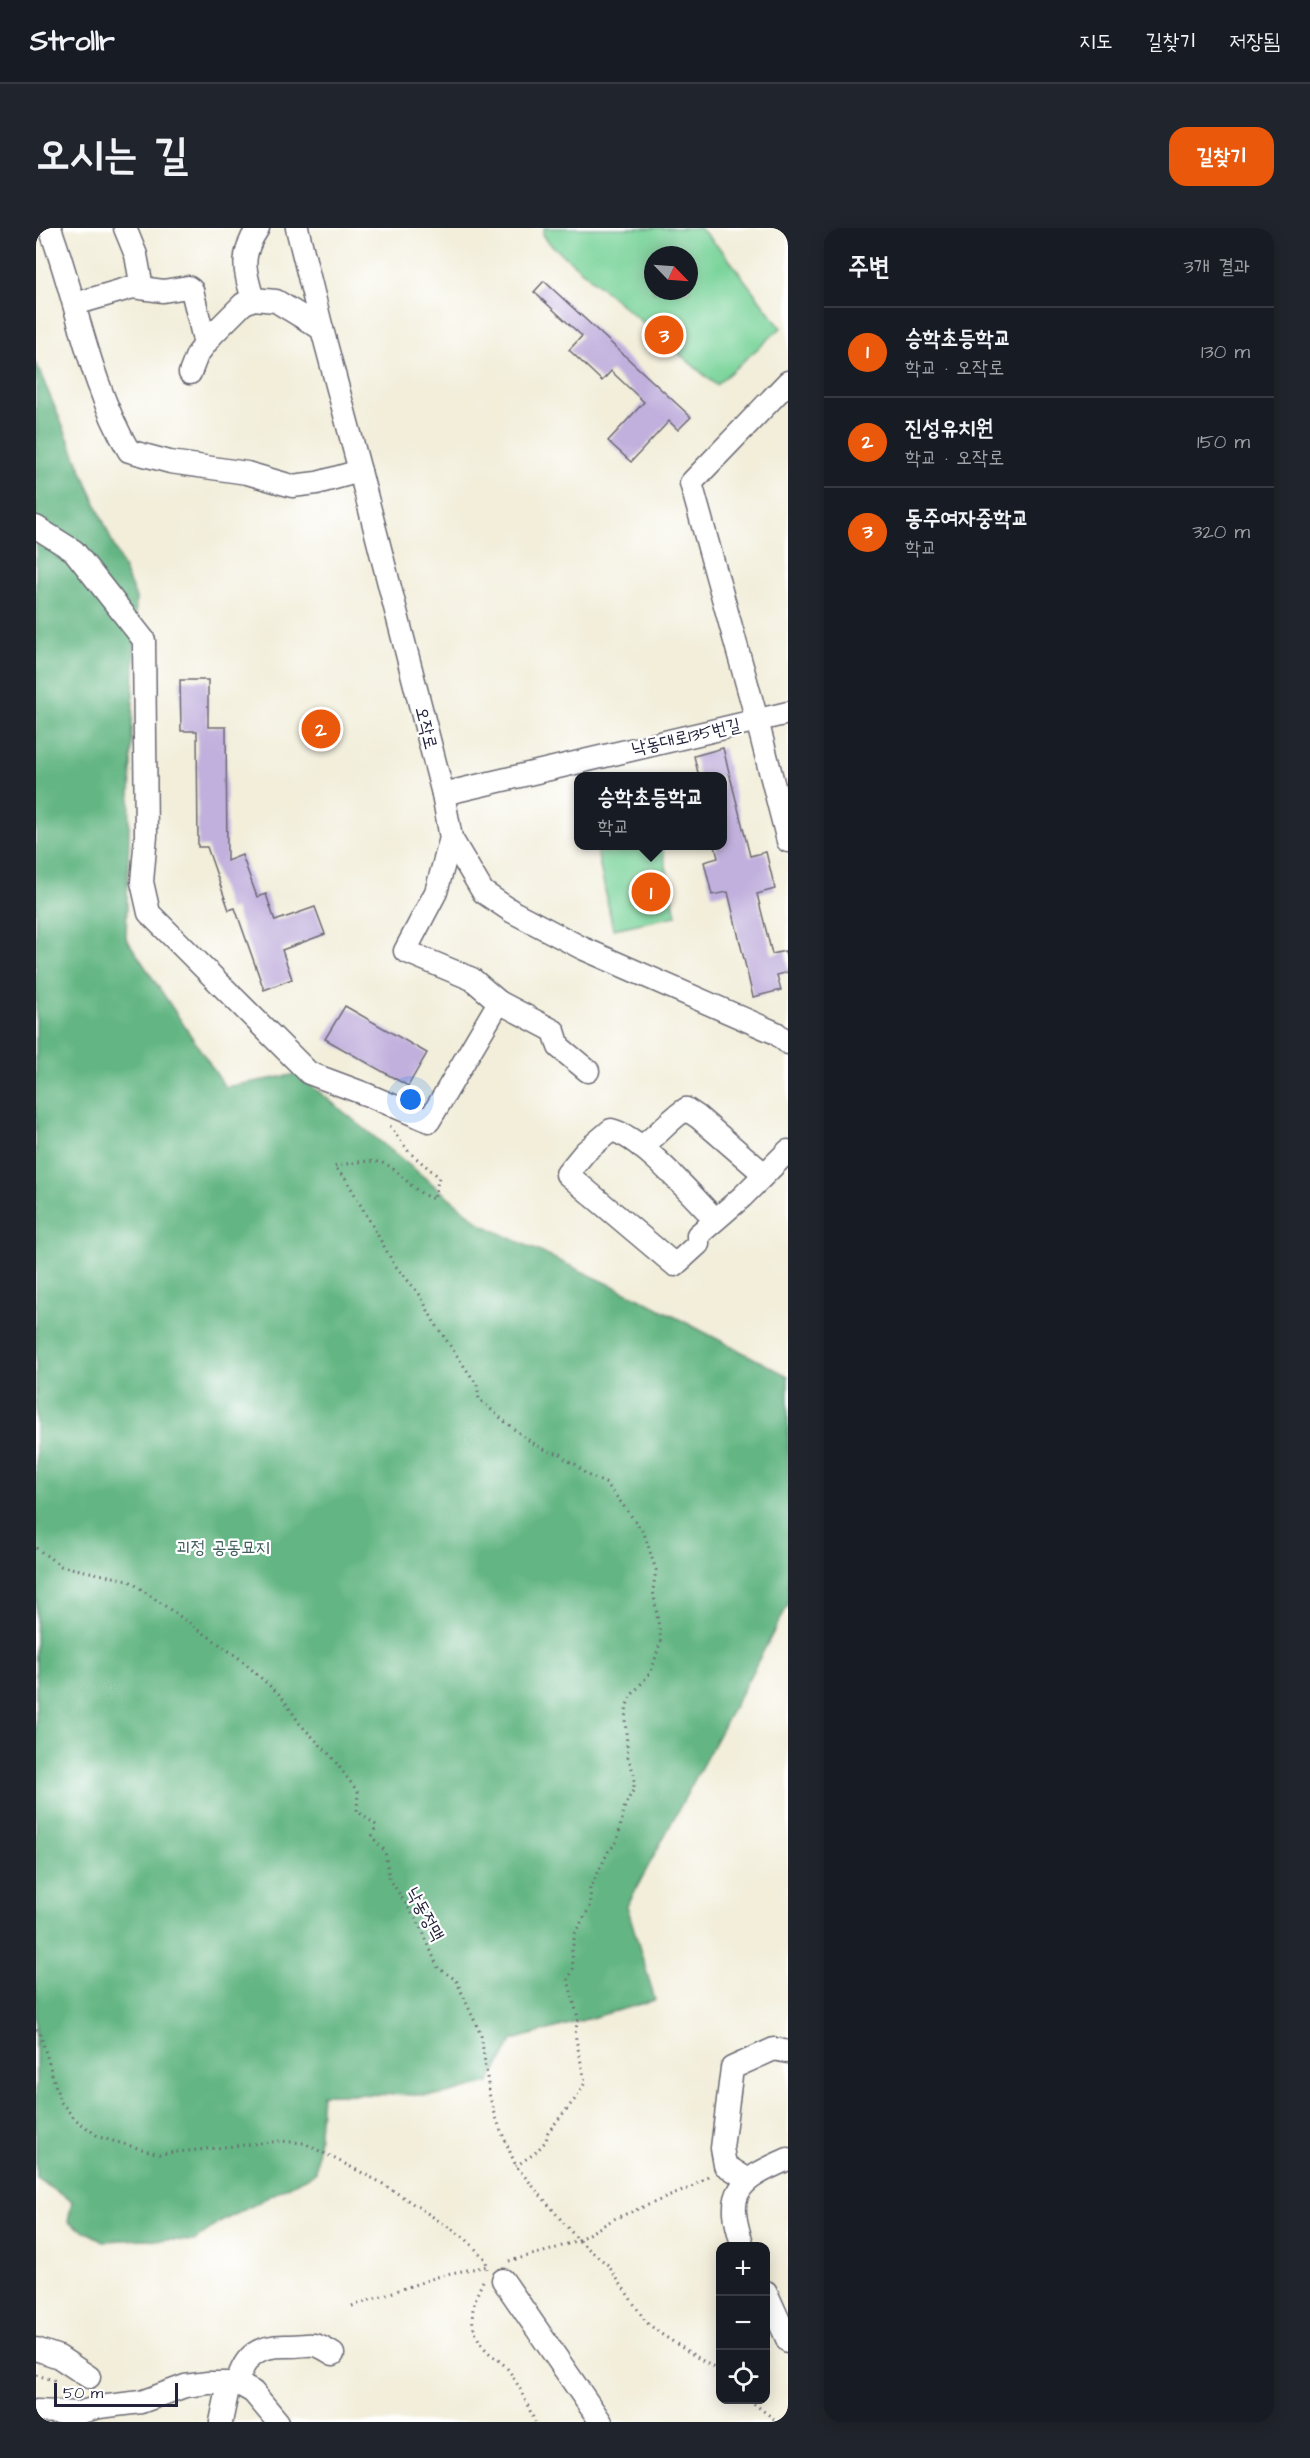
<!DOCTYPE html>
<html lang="ko">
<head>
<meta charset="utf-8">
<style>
	:root { --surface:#171b24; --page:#20242c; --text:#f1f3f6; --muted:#9ea1a6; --line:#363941; --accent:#ea580c }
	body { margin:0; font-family:"Architects Daughter","Poor Story",sans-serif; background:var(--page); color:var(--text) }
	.controls { position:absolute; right:18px; bottom:18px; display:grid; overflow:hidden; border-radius:12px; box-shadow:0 3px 15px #0003 }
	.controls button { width:54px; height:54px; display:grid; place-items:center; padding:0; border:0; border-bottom:2px solid var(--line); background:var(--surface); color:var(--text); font:30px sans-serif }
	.compass { position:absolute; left:608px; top:18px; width:54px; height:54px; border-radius:50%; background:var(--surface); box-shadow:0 3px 15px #0003; rotate:115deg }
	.scale { position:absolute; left:18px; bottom:15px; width:124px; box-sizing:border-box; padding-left:6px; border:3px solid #22223b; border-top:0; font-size:16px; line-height:21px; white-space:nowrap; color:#22223b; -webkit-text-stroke:4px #fff; paint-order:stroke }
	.you { position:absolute; left:375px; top:872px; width:21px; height:21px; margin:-15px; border:4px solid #fff; border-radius:50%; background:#1a73e8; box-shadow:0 0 0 9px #1a73e833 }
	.badge { display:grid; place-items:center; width:39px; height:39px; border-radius:50%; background:var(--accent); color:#fff; font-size:20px; font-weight:700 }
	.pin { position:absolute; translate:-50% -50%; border:3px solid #fff; box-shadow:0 2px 6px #0006 }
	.popup { position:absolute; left:538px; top:544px; width:153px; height:78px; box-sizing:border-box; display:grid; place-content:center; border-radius:12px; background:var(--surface); filter:drop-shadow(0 2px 4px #0005); font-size:20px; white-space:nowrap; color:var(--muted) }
	.popup b { font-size:22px; color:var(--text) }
	.popup::after { content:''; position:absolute; left:50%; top:100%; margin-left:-12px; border:12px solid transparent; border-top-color:var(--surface) }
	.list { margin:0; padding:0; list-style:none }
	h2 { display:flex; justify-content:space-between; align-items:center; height:78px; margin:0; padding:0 24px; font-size:26px }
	h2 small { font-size:20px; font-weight:400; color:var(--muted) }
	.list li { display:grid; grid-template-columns:39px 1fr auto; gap:18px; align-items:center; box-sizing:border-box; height:90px; padding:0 24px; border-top:2px solid var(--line) }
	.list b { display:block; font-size:22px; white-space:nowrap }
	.list p { margin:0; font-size:20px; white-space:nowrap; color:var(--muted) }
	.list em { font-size:20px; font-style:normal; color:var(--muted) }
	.icon { flex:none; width:33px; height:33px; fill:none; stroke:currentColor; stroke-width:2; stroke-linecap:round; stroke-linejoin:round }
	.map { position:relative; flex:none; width:752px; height:2194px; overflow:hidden; border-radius:18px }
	header { display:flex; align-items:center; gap:36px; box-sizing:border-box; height:84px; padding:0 30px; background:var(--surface); border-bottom:2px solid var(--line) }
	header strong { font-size:28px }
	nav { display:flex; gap:33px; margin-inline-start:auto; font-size:21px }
	.intro { display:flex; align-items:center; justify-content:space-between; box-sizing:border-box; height:144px; padding:0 36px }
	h1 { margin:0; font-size:42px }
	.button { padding:15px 27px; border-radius:18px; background:var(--accent); color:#fff; font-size:21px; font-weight:700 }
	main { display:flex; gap:36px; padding:0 36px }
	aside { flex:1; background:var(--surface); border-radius:18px; box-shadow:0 3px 15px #0003 }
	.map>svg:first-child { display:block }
	.green { fill:#7bd49b; stroke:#4e7b6b; stroke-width:1.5; fill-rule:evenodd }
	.forest { fill:#64b683; stroke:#436c5f; stroke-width:1.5 }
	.building { fill:#c1b0dd }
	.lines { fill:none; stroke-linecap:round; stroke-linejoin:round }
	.minor-casing { stroke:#6b6973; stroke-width:25 }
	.path { stroke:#6b6973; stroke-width:3; stroke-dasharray:1.5 4.5; stroke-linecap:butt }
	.minor { stroke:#fff; stroke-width:22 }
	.labels { text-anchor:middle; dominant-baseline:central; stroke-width:4.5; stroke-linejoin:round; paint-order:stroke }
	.street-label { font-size:18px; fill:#22223b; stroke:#fff }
	.park-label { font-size:18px; fill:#41605d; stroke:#fff }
</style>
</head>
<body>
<header>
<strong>Strollr</strong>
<nav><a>지도</a><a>길찾기</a><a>저장됨</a></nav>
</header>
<div class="intro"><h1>오시는 길</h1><a class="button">길찾기</a></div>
<main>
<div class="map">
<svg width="752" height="2194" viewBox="0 0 752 2194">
	<rect width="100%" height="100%" fill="#fff"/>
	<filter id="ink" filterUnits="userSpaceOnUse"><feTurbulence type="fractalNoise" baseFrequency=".0167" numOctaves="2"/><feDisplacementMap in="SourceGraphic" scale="12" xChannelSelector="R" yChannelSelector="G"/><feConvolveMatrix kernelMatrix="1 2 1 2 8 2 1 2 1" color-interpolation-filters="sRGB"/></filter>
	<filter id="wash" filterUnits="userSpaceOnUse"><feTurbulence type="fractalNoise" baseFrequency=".008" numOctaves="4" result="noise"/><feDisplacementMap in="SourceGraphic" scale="24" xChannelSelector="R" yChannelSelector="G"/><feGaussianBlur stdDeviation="1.35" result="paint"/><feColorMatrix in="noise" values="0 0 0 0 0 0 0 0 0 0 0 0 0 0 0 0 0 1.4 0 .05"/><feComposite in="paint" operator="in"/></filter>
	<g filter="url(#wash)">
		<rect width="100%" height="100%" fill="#f2eeda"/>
		<g class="green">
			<path d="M508 0H664L689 26 745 100 680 157 512 14 507 6ZM617 27H653V63H617Z"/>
			<path d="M560 618H626L640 688 577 701Z"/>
		</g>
		<path class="forest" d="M0 135 100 370 90 710 189 859 261 846 447 997 605 1071 752 1148V1377L591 1678 619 1772 477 1812 453 1855 406 1867 286 1866 280 1944 181 1996 158 2013 108 2011 67 2013 32 1994 36 1973 0 1950Z"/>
		<g id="blocks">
			<g class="building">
				<path d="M508 53 655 189 642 202 633 193 595 234 572 213 608 174 575 143 566 153 533 122 546 108 498 64Z"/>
				<path d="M144 452H172V499H190L191 633 206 627 221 669 230 666 239 693 279 679 289 706 246 722 256 751 228 762 199 680 193 682 171 619H162L161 503H145Z"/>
				<path d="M687 520 714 628 730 624 739 661 721 666 736 726 749 723 752 736V744L741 747 745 762 717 769 692 664 676 667 668 634 682 630 679 618H687V549H663L658 528Z"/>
				<path d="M309 778 391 825 372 858 289 811Z"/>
			</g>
		</g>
	</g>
	<g filter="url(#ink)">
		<use href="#blocks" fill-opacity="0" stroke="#6b6973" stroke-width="1.5"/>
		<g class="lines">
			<defs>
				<g id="minor">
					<path d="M14 0C41 73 53 155 93 223L134 234 211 245 256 258 281 255 324 243"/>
					<path d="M89 0 100 27 106 60"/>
					<path d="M261 0 286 101 324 243 407 566 415 610 447 664 477 684 546 720 740 805 752 815"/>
					<path d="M217 71C208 42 204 27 222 0"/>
					<path d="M39 76 97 59 127 63 152 59 156 62 169 116"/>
					<path d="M154 145 161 127 176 107 207 76 217 71 240 73 286 101"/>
					<path d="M752 154 655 255 721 492 752 613"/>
					<path d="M0 299 38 323 108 412 110 608 106 654 113 685 273 845 332 867 393 893 463 774 436 751 369 723 400 664 415 610"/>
					<path d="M407 566 752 485"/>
					<path d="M463 774 518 803 523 819 552 843"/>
					<path d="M605 919C621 908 634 891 650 881L662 889 728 946"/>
					<path d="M679 991C655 967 606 909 575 902L549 924 531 946 639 1037 662 1016V1007L706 969 752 923"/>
					<path d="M711 1951 689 1937 686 1920 696 1840 738 1821 752 1824"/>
					<path d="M707 2018C688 1963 702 1953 752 1931"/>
					<path d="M467 2052 565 2194"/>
					<path d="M730 2064 752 2113"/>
					<path d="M0 2121 23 2129 53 2149"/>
					<path d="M201 2155C209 2126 223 2117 253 2118 276 2118 275 2112 297 2126"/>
					<path d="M0 2183 42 2185 63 2179 105 2174 149 2158 172 2155H201L217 2164 242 2194"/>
					<path d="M185 2194 193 2156"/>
				</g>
			</defs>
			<use href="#minor" class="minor-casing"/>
			<g class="path">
				<path d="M354 898 373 924 403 949 398 971C379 966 369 948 353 938 339 929 313 935 298 939L310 951 358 1036 384 1067 398 1094 441 1157 443 1171C460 1185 502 1227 524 1225L530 1232 539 1236 551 1247 571 1256 608 1305 620 1342 617 1362 625 1412 615 1444 594 1469 591 1477 589 1491 592 1529 598 1546V1561L589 1577 581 1614 572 1624 554 1661 555 1677 539 1705 536 1723 537 1741 532 1752 542 1790 539 1806 549 1854 544 1865 512 1904 510 1913 499 1925 480 1938"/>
				<path d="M0 1320 25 1338 92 1352 203 1430 246 1469 264 1496 295 1528 322 1564 321 1583 340 1597 336 1609 349 1623 353 1650 385 1699 402 1740 420 1752 445 1807 454 1870 463 1898 480 1938 542 2012 572 2037 610 2094 625 2106 684 2144"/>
				<path d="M0 1801 4 1805 24 1873 39 1891 63 1909 123 1926 245 1913 268 1915 344 1954 429 2010 450 2032 451 2041"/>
				<path d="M473 2033 515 2022 542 2012 580 1990 654 1960 672 1948"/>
				<path d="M447 2053C436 2076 430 2095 447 2118 453 2127 464 2132 471 2140 483 2156 491 2176 499 2194"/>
				<path d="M316 2078 410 2046 452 2038"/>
				<path d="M0 2147 21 2153"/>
				<path d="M713 2172 742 2194"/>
			</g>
			<use href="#minor" class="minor"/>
		</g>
	</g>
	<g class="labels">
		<g class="street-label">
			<text transform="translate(390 500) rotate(76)">오작로</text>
			<text transform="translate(650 509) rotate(-13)">낙동대로135번길</text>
			<text transform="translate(389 1686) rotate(61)">낙동정맥</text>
		</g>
		<g class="park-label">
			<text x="187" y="1319">괴정 공동묘지</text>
		</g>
	</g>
</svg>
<div class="controls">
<button>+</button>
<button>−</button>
<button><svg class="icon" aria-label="locate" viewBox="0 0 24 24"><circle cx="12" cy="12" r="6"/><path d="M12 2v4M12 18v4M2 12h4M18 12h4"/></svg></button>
</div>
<svg class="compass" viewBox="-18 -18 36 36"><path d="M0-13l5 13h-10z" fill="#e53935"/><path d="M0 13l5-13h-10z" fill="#9ea1a6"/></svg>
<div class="scale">50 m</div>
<div class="you"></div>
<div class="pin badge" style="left:615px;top:664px">1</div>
<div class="popup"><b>승학초등학교</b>학교</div>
<div class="pin badge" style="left:285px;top:501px">2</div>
<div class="pin badge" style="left:628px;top:107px">3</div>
</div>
<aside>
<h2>주변<small>3개 결과</small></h2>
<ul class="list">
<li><span class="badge">1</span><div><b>승학초등학교</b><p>학교 · 오작로</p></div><em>130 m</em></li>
<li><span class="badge">2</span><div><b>진성유치원</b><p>학교 · 오작로</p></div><em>150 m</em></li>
<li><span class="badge">3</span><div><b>동주여자중학교</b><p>학교</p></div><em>320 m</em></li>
</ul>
</aside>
</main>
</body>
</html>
